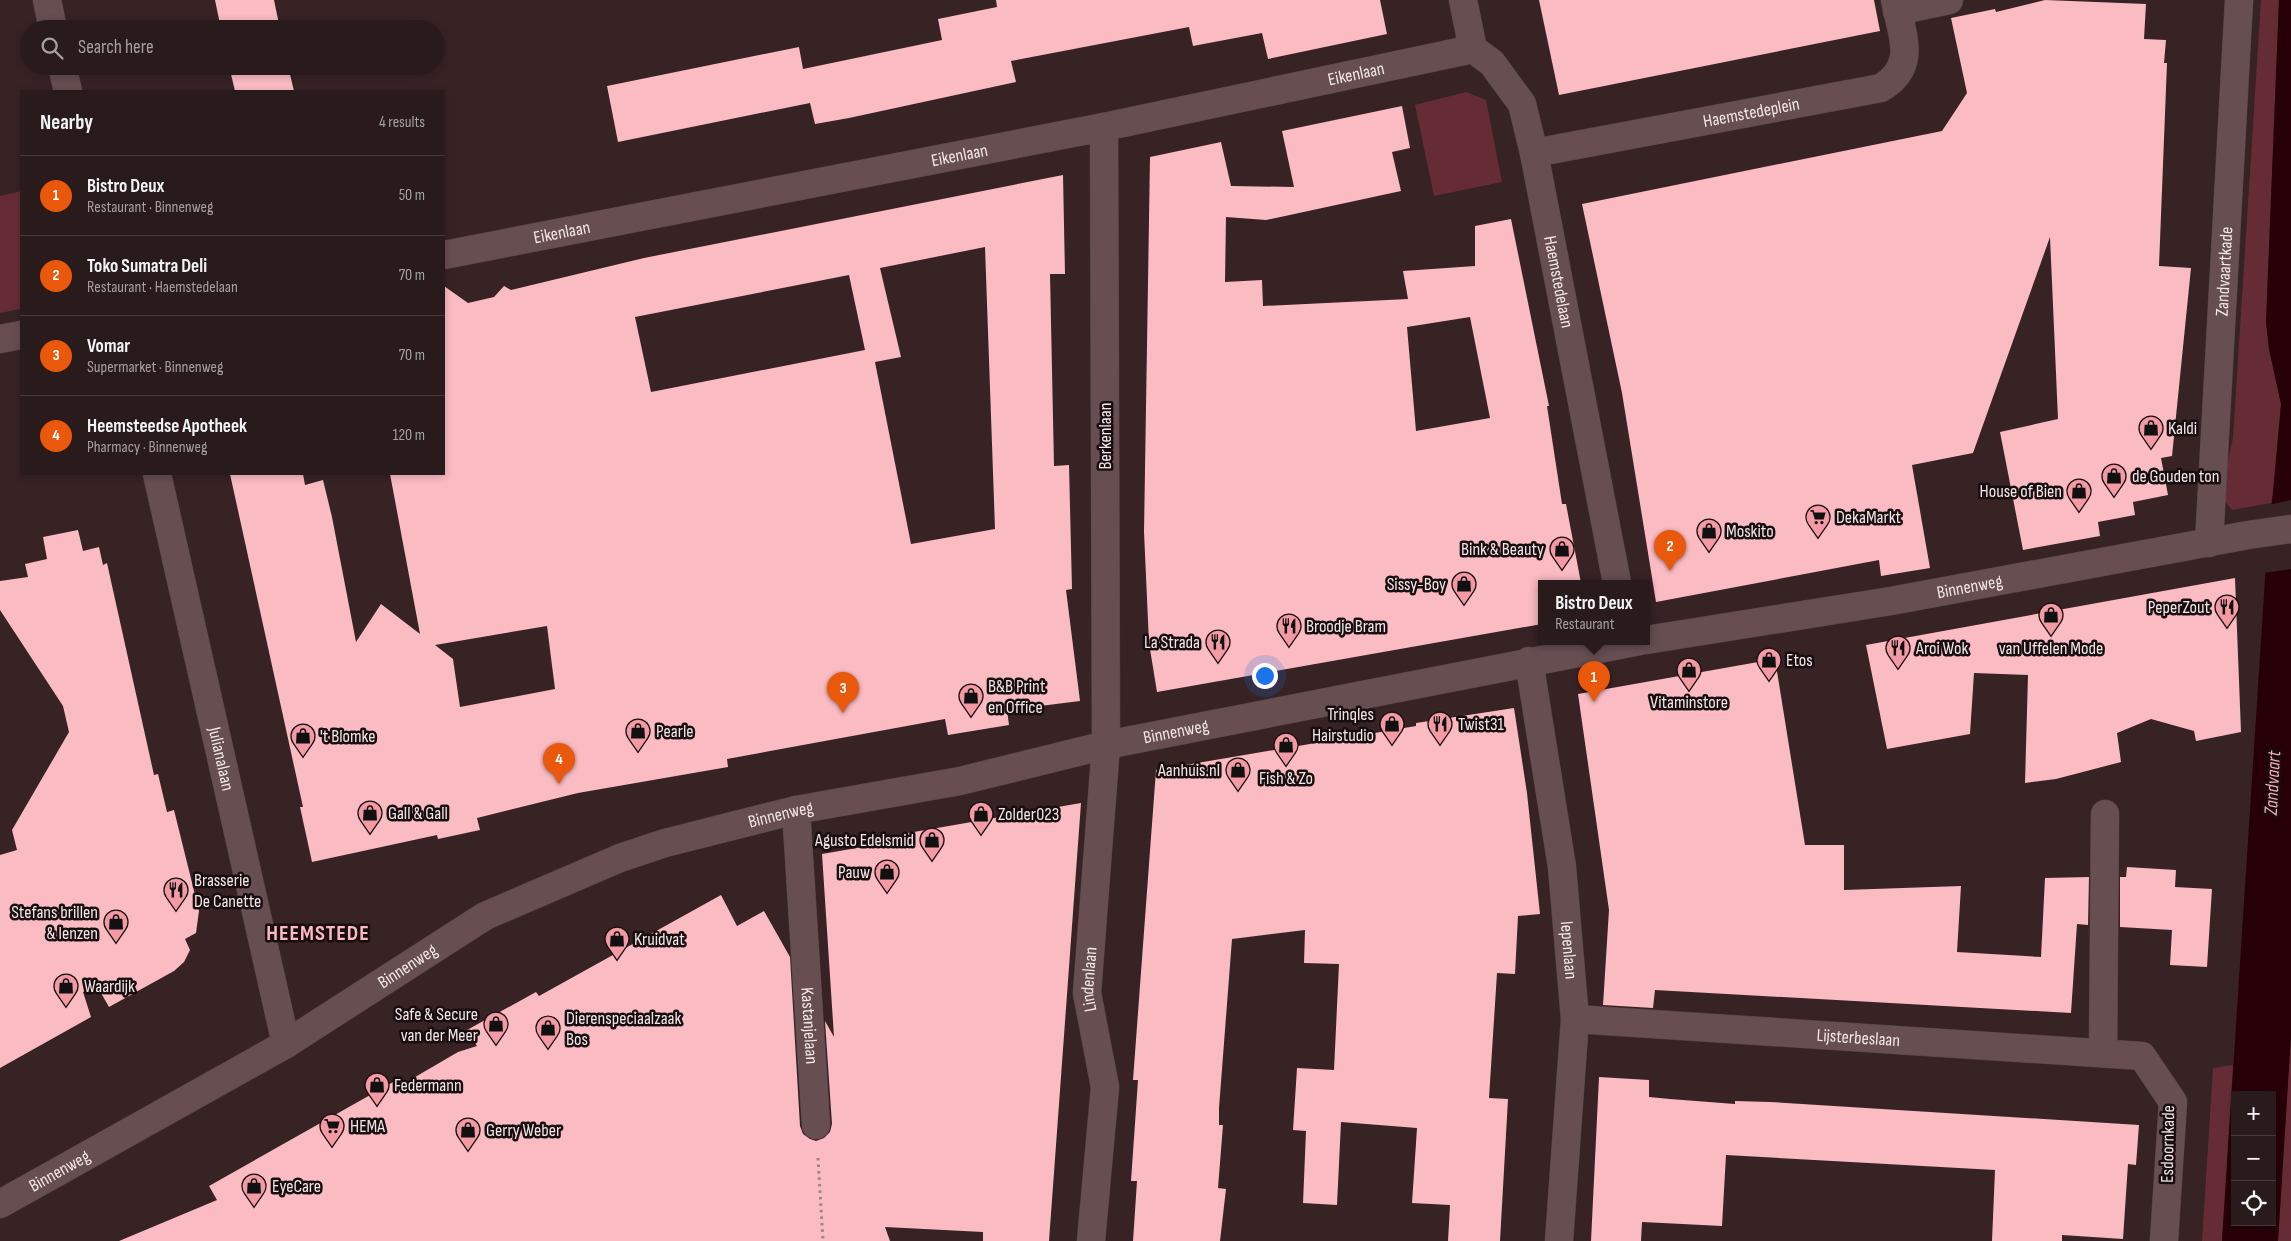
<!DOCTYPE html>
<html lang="en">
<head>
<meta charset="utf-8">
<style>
	:root { --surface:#291a1b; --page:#312324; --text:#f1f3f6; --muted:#a5a1a3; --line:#45383a; --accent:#ea580c }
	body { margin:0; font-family:"Sofia Sans Condensed",sans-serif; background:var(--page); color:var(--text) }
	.controls { position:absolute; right:15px; bottom:15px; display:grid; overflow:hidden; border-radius:0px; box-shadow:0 2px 8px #0003 }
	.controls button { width:45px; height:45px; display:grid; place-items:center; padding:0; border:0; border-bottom:1px solid var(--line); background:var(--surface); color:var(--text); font:25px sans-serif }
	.you { position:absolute; left:1264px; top:675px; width:18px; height:18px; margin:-12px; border:4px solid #fff; border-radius:50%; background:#1a73e8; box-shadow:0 0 0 8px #1a73e833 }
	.badge { display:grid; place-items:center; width:32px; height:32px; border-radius:50%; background:var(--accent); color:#fff; font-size:16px; font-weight:700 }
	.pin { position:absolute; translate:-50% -41px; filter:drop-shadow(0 1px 2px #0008) }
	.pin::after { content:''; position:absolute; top:26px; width:18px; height:15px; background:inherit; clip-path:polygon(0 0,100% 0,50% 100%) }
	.popup { position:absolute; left:1538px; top:580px; width:112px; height:65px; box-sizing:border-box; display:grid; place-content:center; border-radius:0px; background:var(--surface); filter:drop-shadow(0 1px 4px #0005); font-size:16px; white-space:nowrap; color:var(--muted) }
	.popup b { font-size:19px; color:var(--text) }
	.popup::after { content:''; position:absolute; left:50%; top:100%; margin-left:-10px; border:10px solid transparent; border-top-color:var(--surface) }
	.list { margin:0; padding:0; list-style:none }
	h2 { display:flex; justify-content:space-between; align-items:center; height:65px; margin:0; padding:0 20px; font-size:21px }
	h2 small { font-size:16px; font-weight:400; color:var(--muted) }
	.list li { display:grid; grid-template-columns:32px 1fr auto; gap:15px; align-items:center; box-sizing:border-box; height:80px; padding:0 20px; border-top:1px solid var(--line) }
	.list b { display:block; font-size:19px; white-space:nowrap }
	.list p { margin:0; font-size:16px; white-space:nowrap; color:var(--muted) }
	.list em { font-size:16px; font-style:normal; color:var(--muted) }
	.icon { flex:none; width:28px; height:28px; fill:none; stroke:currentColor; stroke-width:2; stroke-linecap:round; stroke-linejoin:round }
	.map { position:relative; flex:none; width:2291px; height:1241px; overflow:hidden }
	.search { position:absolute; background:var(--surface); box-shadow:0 2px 8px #0003; left:20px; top:20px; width:425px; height:55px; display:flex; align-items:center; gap:12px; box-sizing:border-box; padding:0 18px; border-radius:28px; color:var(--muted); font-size:19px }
	.panel { position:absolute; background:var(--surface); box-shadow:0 2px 8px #0003; left:20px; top:90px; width:425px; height:385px; border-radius:0px }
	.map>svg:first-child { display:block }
	.green { fill:#662c36 }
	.water { fill:#270007; fill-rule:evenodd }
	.pier { fill:#372224 }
	.building { fill:#fabbc2; fill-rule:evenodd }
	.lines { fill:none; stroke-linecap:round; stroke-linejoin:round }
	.minor-casing { stroke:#514042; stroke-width:29 }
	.path { stroke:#99888a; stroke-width:3; stroke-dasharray:2.5 4; stroke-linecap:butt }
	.minor { stroke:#664e51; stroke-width:28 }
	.labels { text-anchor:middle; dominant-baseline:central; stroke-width:5; stroke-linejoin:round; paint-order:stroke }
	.street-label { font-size:18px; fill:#f4e6e7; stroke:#180e0f }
	.poi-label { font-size:18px; fill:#f4e6e7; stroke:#180e0f; text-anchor:start }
	.water-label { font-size:19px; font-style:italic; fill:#fdabb5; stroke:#180e0f }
	.district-label { font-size:22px; font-weight:bold; letter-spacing:1px; fill:#fdb8c0; stroke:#180e0f }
</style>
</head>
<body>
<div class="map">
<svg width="2291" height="1241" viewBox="0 0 2291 1241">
	<rect width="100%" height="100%" fill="#372224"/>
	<g class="green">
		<path d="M2261 0H2279L2266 322 2269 349 2281 404 2274 489 2271 503 2232 510 2220 495 2233 438Z"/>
		<path d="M1466 92 1486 100 1502 182 1434 196 1415 105Z"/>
		<path d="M21 191V309L0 313V196Z"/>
		<path d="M2291 1035V1241H2278Z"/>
		<path d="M2233 1065 2222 1241H2202L2213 1068Z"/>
	</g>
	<path class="water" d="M2279 0H2291V1035L2278 1241H2222L2265 579 2281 404 2269 349 2266 322ZM2235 1095H2272V1222H2235Z"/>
	<path class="pier" d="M2291 500V569L2263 573 2268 505Z"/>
	<g class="building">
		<path d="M215 0H274L280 29H221Z"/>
		<path d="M996 0H1380L1387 34 1268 59 1262 33 1193 46 1189 27 1011 61 1016 82 849 118 815 124 810 103 618 142 607 86 799 47 803 69 942 40 938 19 997 7Z"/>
		<path d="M1539 0H1874L1880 31 1559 95Z"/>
		<path d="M2045 0 2146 4 2144 39 2166 40 2164 63H2167L2159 266 2191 268 2172 456 2161 458 2168 495 2133 502 2135 515 2098 522 2100 536 2023 550 2000 432 2058 419 2050 237 1973 453 1912 465 1930 568 1881 576 1879 560 1656 602 1622 393 1582 204 1942 131 1967 93 1951 18 1995 9 1996 12Z"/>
		<path d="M229 66H288L294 91H235Z"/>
		<path d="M1402 106 1410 148 1392 152 1401 191 1266 220 1226 217 1225 282 1262 280 1263 306 1408 299 1403 271 1475 266V226L1511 219 1549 406H1547L1562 504H1566L1581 583H1542V624L1157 692 1149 643 1144 532 1150 157 1221 142 1231 186 1294 187 1282 131ZM1470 317 1490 418 1416 431 1407 327Z"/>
		<path d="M1063 175 1065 274H1050L1054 466 1069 465 1072 589 1066 590 1080 701 1007 710 1009 725 948 735 945 719 727 759 728 767 578 793 477 818 480 830 438 839 437 835 312 862 300 807H303L230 474H303L305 485 323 480 332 517 356 642 381 604 420 634 390 474H444V286L468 303 494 297 504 286 511 290 644 258ZM985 247 995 529 911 544 875 362 901 357 880 268ZM849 275 865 350 651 392 635 317ZM547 626 555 689 460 707 453 659 435 645Z"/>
		<path d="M78 530 83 551 99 547 103 565 107 563 154 775 158 774 167 812 174 810 199 911 196 933 185 939 190 950 184 962 174 971 109 1007 97 986 83 992 91 1017 0 1068V855L17 850 12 830 69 732 63 706 0 610V581L28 577 25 564 47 559 43 537Z"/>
		<path d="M2235 578 2241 732 2196 741 2194 731 2151 719 2117 733 2121 762 2056 779 2025 783 2028 675 1974 673 1970 734 1887 749 1866 645Z"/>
		<path d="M1775 659 1805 845H1844V890L1961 886 1957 952 2041 957 2045 878 2089 877 2088 925 2077 924 2071 1013 1655 990 1653 1008 1603 1005 1609 910 1578 694Z"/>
		<path d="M1514 708 1527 793 1540 914 1518 916 1515 974 1497 973 1489 1098 1508 1099 1500 1241H1448L1450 1205 1412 1203 1417 1128 1341 1122 1337 1205 1303 1203 1306 1131 1293 1130 1297 1068 1334 1070 1339 964 1304 963 1305 930 1232 939 1219 1108V1125H1223L1218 1188 1226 1189 1220 1241H1133L1137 1181H1131L1138 1080H1133L1156 770 1416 726V723Z"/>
		<path d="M1081 803 1049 1241H983V1232L885 1227 890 1241H119L217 1200 209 1186 395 1081 398 1087 458 1052 477 1046 467 1030 536 992 539 996 721 895 737 926 764 911 790 957 800 1126 803 1134 810 1139 816 1141 824 1138 830 1132 832 1124 825 1021 834 1037 822 854 909 839 908 833Z"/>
		<path d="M2127 867 2176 870 2175 887 2212 889 2207 967 2170 965 2172 930 2120 927V877H2126Z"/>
		<path d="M1599 1077 1649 1080V1097L1670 1099 1735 1104V1101L1770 1102 2139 1125 2136 1165 2128 1164 2123 1239 2062 1235V1241H1992L1995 1170 1726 1155 1722 1226 1642 1222 1641 1241H1591Z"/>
	</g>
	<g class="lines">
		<defs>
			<g id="minor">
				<path d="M47 0 53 29"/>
				<path id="s1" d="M1463 0 1473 49 1492 63 1522 104 1534 153 1617 583"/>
				<path d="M1897 11 1949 0"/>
				<path d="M62 66 68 91"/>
				<path id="s2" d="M1534 153 1881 88C1918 66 1902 35 1895 0"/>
				<path id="s3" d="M444 255 1104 127 1473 49"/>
				<path d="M0 339 21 335"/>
				<path id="s4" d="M157 474 286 1044"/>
				<path id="s5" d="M2209 543 2239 0"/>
				<path id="s6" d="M1646 640 1891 601 2248 535 2291 529"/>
				<path id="s7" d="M1529 661 1562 867 1575 1019 1559 1241"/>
				<path id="s8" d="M796 810 816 1125"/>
				<path id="s9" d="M1575 1019 2142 1056 2173 1102 2164 1241"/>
				<path d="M2103 1053 2105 814"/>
				<path id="s10" d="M0 1204 286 1044 485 916 620 858 665 843 796 810 960 781 1106 745 1640 641"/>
				<path id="s11" d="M1091 1241 1105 1087 1087 993 1106 745 1104 127"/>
			</g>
		</defs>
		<use href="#minor" class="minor-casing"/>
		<path class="path" d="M818 1158 823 1241"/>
		<use href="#minor" class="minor"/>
	</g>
	<defs>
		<symbol id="shop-pin" viewBox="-11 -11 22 30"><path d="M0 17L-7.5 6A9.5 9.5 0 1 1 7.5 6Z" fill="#f49aa5" stroke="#180e0f"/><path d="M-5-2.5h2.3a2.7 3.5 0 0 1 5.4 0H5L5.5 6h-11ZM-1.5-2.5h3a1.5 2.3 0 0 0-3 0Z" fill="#111"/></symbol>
		<symbol id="supermarket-pin" viewBox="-11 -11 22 30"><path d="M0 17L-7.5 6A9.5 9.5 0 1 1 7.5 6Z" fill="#f49aa5" stroke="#180e0f"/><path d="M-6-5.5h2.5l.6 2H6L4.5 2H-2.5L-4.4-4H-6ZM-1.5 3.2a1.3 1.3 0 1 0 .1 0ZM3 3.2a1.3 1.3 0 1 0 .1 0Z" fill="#111"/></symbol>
		<symbol id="restaurant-pin" viewBox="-11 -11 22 30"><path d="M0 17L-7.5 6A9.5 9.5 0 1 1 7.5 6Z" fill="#f49aa5" stroke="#180e0f"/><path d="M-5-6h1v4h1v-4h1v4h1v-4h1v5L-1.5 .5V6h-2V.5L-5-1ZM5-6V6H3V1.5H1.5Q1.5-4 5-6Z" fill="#111"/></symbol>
	</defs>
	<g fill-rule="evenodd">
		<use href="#shop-pin" x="2137" y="414" width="28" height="38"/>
		<use href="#shop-pin" x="2100" y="462" width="28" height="38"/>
		<use href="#shop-pin" x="2065" y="477" width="28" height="38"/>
		<use href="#supermarket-pin" x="1804" y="503" width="28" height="38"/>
		<use href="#shop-pin" x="1695" y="517" width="28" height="38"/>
		<use href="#shop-pin" x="1548" y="535" width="28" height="38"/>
		<use href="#shop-pin" x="1450" y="570" width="28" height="38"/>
		<use href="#restaurant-pin" x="2213" y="593" width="28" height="38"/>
		<use href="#shop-pin" x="2037" y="601" width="28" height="38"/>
		<use href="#restaurant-pin" x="1275" y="612" width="28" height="38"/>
		<use href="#restaurant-pin" x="1204" y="628" width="28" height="38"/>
		<use href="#restaurant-pin" x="1884" y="634" width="28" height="38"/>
		<use href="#shop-pin" x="1755" y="646" width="28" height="38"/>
		<use href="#shop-pin" x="1675" y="656" width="28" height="38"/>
		<use href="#shop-pin" x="957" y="682" width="28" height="38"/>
		<use href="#shop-pin" x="1378" y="710" width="28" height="38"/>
		<use href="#restaurant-pin" x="1426" y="710" width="28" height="38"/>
		<use href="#shop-pin" x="624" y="717" width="28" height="38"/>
		<use href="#shop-pin" x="289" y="722" width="28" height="38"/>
		<use href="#shop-pin" x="1272" y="731" width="28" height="38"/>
		<use href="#shop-pin" x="1224" y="756" width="28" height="38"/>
		<use href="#shop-pin" x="356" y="799" width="28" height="38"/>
		<use href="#shop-pin" x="967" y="800" width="28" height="38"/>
		<use href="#shop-pin" x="918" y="826" width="28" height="38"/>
		<use href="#shop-pin" x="873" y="858" width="28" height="38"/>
		<use href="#restaurant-pin" x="162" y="876" width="28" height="38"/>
		<use href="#shop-pin" x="102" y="908" width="28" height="38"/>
		<use href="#shop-pin" x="603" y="925" width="28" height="38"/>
		<use href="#shop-pin" x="52" y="972" width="28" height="38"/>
		<use href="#shop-pin" x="482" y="1010" width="28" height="38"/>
		<use href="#shop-pin" x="534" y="1014" width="28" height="38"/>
		<use href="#shop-pin" x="363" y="1071" width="28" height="38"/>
		<use href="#supermarket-pin" x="318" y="1112" width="28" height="38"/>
		<use href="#shop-pin" x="454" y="1116" width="28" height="38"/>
		<use href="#shop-pin" x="240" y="1172" width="28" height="38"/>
	</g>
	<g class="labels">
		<g class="street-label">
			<text stroke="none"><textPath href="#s3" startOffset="930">Eikenlaan</textPath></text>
			<text stroke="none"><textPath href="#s2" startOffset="221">Haemstedeplein</textPath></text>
			<text stroke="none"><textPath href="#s3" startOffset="525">Eikenlaan</textPath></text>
			<text stroke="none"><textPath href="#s3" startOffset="120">Eikenlaan</textPath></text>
			<text stroke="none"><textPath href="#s5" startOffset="272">Zandvaartkade</textPath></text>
			<text stroke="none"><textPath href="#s1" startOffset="306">Haemstedelaan</textPath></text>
			<text transform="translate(1105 436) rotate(-90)">Berkenlaan</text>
			<text stroke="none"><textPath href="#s6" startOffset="328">Binnenweg</textPath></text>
			<text stroke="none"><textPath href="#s10" startOffset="1282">Binnenweg</textPath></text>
			<text stroke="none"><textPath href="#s4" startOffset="292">Julianalaan</textPath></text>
			<text stroke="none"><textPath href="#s10" startOffset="878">Binnenweg</textPath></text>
			<text stroke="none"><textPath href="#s7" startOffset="292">Iepenlaan</textPath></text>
			<text stroke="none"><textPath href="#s10" startOffset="472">Binnenweg</textPath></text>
			<text stroke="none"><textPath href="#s11" startOffset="264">Lindenlaan</textPath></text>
			<text stroke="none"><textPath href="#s8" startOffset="216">Kastanjelaan</textPath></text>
			<text stroke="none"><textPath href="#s9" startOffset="284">Lijsterbeslaan</textPath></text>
			<text transform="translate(2168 1144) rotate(-89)">Esdoornkade</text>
			<text stroke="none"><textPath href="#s10" startOffset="68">Binnenweg</textPath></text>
		</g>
		<g class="poi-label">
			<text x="2168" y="428">Kaldi</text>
			<text x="2132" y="476">de Gouden ton</text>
			<text x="2062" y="491" text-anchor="end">House of Bien</text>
			<text x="1836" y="517">DekaMarkt</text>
			<text x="1726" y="531">Moskito</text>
			<text x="1544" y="549" text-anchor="end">Bink &amp; Beauty</text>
			<text x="1446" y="584" text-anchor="end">Sissy-Boy</text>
			<text x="2210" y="607" text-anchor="end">PeperZout</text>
			<text x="1306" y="626">Broodje Bram</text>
			<text x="1200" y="642" text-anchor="end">La Strada</text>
			<text x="1916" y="648">Aroi Wok</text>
			<text x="2051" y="648" text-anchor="middle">van Uffelen Mode</text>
			<text x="1786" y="660">Etos</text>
			<text x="988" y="686">B&amp;B Print<tspan x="988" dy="21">en Office</tspan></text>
			<text x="1689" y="702" text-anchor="middle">Vitaminstore</text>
			<text x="1374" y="714" text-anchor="end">Trinqles<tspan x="1374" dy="21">Hairstudio</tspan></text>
			<text x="1458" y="724">Twist31</text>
			<text x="656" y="731">Pearle</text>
			<text x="320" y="736">'t Blomke</text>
			<text x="1220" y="770" text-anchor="end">Aanhuis.nl</text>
			<text x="1286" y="778" text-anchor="middle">Fish &amp; Zo</text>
			<text x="388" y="813">Gall &amp; Gall</text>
			<text x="998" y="814">Zolder023</text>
			<text x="914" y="840" text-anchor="end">Agusto Edelsmid</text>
			<text x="870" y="872" text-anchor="end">Pauw</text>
			<text x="194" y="880">Brasserie<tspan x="194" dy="21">De Canette</tspan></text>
			<text x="98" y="912" text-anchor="end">Stefans brillen<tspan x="98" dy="21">&amp; lenzen</tspan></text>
			<text x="634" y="939">Kruidvat</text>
			<text x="84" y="986">Waardijk</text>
			<text x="478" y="1014" text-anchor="end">Safe &amp; Secure<tspan x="478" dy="21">van der Meer</tspan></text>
			<text x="566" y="1018">Dierenspeciaalzaak<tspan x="566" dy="21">Bos</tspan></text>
			<text x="394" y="1085">Federmann</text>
			<text x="350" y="1126">HEMA</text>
			<text x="486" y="1130">Gerry Weber</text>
			<text x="272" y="1186">EyeCare</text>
		</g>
		<g class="water-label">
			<text transform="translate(2273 783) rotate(-87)">Zandvaart</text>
		</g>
		<g class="district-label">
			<text x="318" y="933">HEEMSTEDE</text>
		</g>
	</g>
</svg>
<div class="controls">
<button>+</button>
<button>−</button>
<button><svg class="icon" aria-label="locate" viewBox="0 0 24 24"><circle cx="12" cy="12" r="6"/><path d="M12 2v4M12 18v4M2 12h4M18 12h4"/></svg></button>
</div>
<div class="you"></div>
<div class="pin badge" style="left:1594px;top:702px">1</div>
<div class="popup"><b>Bistro Deux</b>Restaurant</div>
<div class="pin badge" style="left:1670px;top:571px">2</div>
<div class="pin badge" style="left:843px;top:713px">3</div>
<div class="pin badge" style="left:559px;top:784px">4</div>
<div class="search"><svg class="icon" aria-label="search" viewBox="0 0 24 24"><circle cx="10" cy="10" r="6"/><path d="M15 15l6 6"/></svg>Search here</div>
<section class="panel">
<h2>Nearby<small>4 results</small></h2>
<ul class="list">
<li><span class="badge">1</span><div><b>Bistro Deux</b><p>Restaurant · Binnenweg</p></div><em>50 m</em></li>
<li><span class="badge">2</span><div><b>Toko Sumatra Deli</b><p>Restaurant · Haemstedelaan</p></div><em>70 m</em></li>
<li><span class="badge">3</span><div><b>Vomar</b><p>Supermarket · Binnenweg</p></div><em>70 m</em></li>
<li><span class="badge">4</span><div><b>Heemsteedse Apotheek</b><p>Pharmacy · Binnenweg</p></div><em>120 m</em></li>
</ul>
</section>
</div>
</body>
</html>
